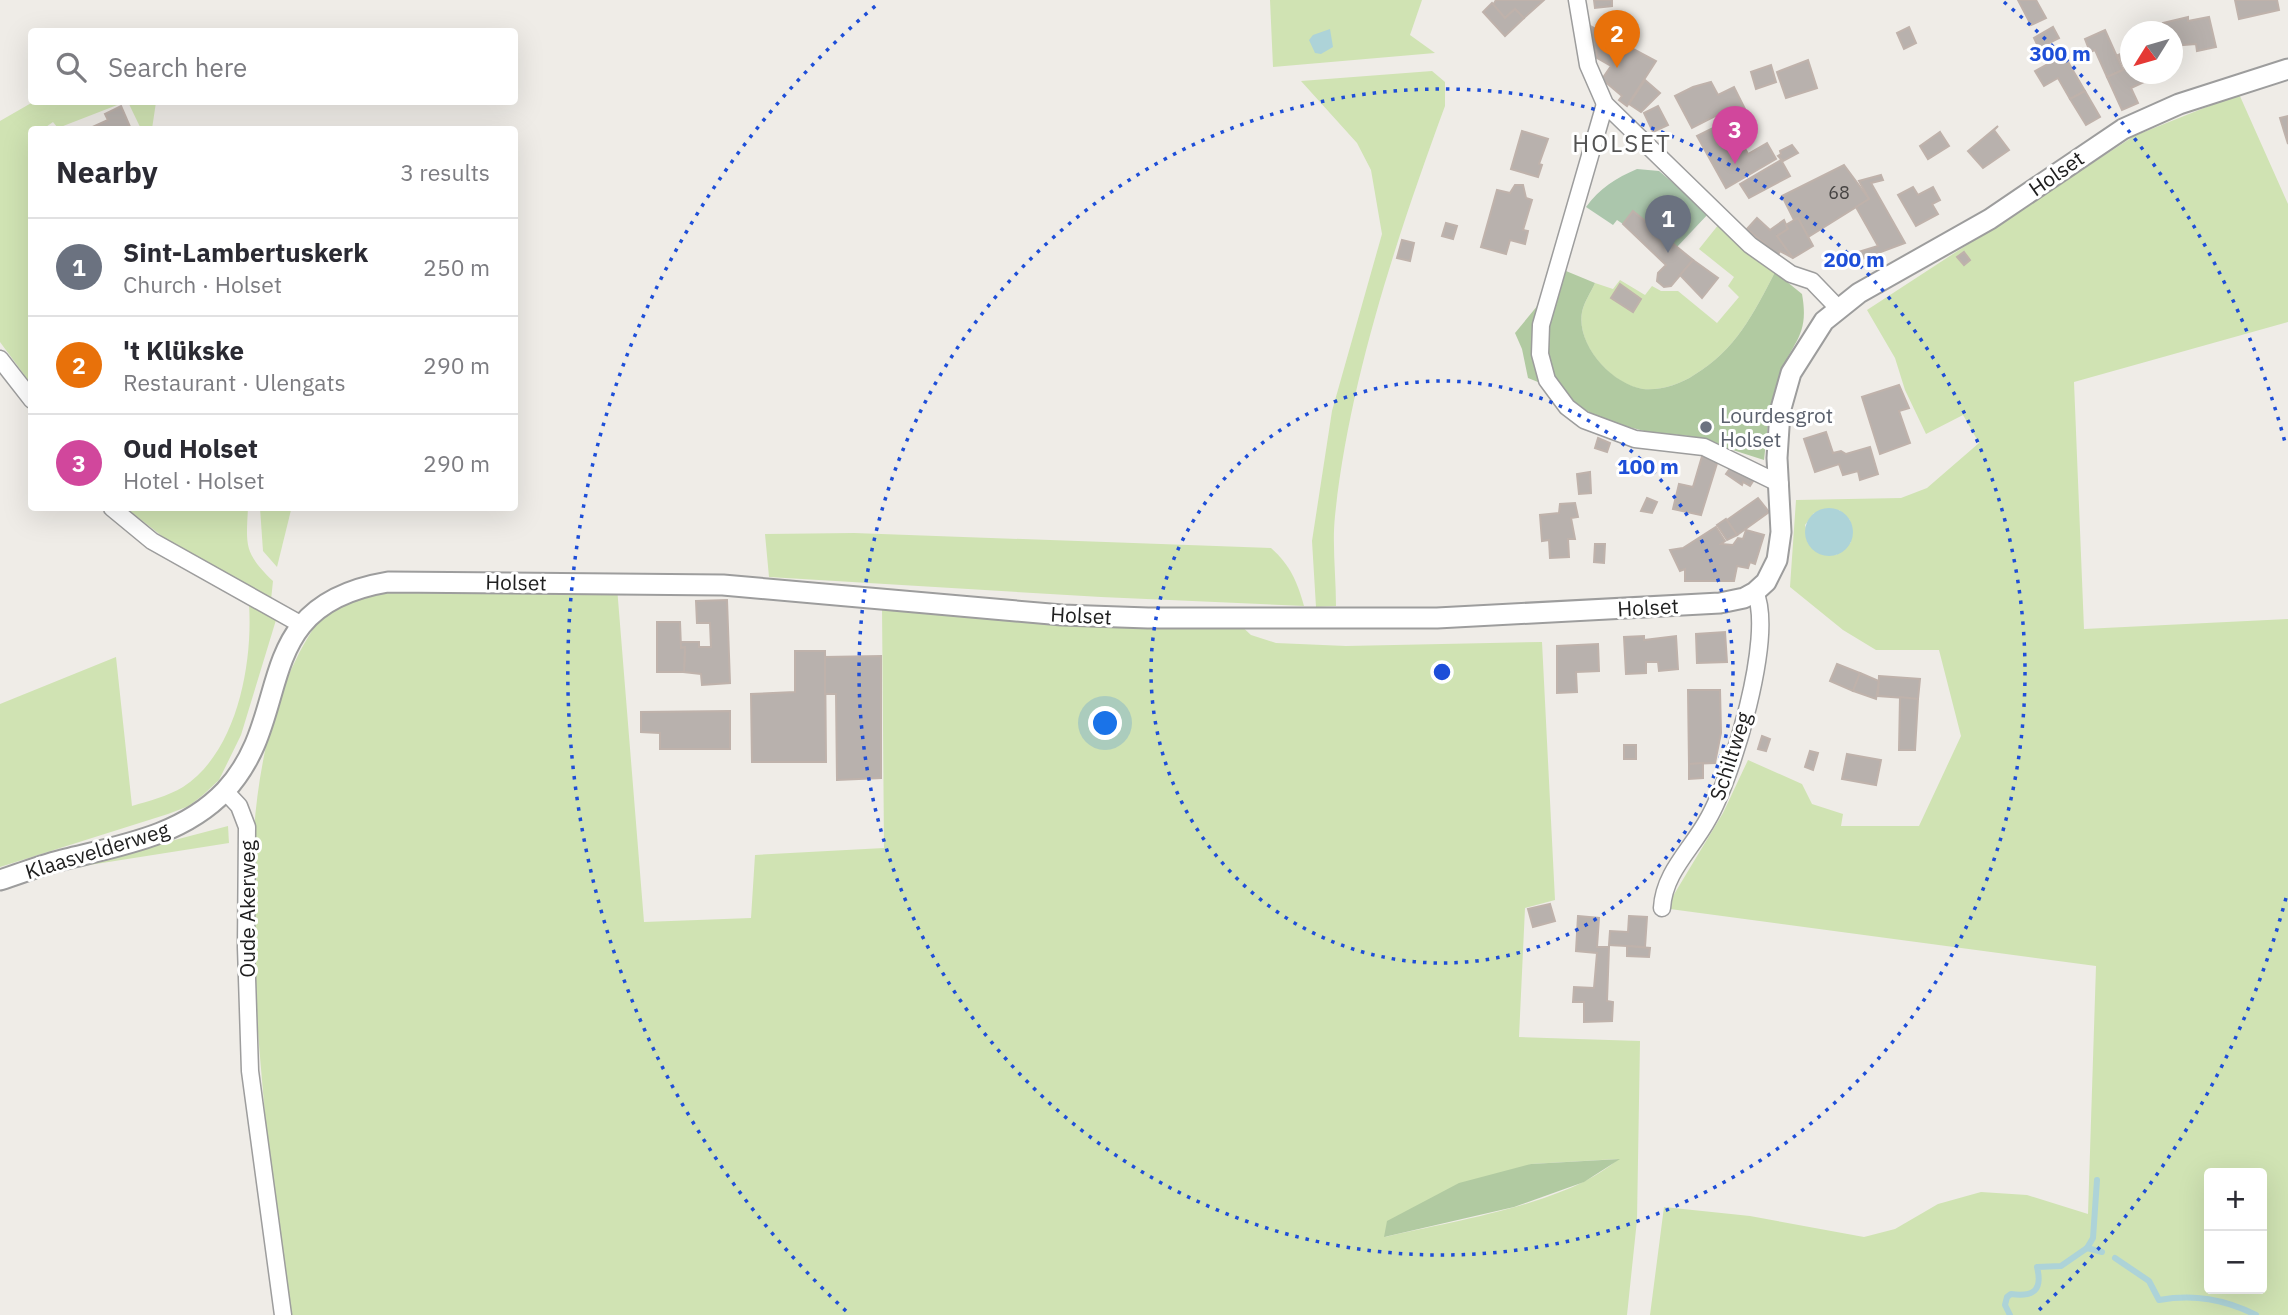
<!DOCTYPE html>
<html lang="en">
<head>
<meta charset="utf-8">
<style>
	:root { --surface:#fff; --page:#f7f7f7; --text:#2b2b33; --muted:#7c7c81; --line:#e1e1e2; --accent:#b45309 }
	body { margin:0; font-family:"IBM Plex Sans",sans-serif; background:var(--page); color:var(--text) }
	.controls { position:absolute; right:21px; bottom:21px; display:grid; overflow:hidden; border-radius:7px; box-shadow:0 7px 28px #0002 }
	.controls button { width:63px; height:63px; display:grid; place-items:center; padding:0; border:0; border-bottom:2px solid var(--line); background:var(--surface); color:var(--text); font:35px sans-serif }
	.compass { position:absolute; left:2120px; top:21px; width:63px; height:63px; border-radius:50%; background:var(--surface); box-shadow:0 7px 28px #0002; rotate:233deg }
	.you { position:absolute; left:1106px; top:724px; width:24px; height:24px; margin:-18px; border:5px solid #fff; border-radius:50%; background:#1a73e8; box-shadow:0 0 0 10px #1a73e833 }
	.badge { display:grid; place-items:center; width:46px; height:46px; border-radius:50%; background:var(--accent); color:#fff; font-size:23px; font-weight:700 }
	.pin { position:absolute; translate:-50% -58px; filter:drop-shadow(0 2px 4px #0008) }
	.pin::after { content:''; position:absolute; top:37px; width:24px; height:21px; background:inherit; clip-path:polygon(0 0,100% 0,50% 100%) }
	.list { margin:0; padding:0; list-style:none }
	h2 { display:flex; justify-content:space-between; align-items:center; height:91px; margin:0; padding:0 28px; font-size:30px }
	h2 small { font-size:23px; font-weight:400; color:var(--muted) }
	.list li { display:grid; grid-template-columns:46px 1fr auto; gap:21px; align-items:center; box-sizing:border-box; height:98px; padding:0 28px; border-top:2px solid var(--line) }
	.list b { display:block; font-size:26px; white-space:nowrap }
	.list p { margin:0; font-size:23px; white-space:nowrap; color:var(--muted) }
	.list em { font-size:23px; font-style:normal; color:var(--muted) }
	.icon { flex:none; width:38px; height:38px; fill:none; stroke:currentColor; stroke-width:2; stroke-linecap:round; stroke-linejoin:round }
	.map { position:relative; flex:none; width:2288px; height:1315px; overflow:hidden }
	.search { position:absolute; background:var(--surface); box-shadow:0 7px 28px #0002; left:28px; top:28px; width:490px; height:77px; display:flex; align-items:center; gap:18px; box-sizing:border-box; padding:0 24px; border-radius:7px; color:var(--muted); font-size:26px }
	.panel { position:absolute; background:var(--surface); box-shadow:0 7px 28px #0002; left:28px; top:126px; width:490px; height:385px; border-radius:7px }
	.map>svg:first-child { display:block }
	.grass { fill:#d0e3b3; fill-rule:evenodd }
	.forest { fill:#b1caa1 }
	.cemetery { fill:#abc6ac }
	.water { fill:#add3d8 }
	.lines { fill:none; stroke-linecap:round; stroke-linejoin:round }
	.stream { stroke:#add3d8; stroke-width:6 }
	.building { fill:#b8b1ad; stroke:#bfb2ab; stroke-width:2 }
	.minor-casing { stroke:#9d9d9d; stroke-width:19 }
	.tertiary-casing { stroke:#9d9d9d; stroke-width:23 }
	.minor { stroke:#fff; stroke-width:16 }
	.tertiary { stroke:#fff; stroke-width:19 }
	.ring { fill:none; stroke:#1d4ed8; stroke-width:3.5; stroke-dasharray:3.5 7 }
	.worship-dot { fill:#6b7280; stroke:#fff; stroke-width:2.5 }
	.labels { text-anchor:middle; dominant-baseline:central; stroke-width:6; stroke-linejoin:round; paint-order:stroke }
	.number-label { font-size:18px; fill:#464443 }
	.street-label { font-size:21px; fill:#202020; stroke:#fff }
	.worship-label { font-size:21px; fill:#5b616d; stroke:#fff; text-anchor:start }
	.quarter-label { font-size:24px; letter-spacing:2px; fill:#535353; stroke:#fff }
	.centre { fill:#1d4ed8; stroke:#fff; stroke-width:3.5 }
	.ring-label { font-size:21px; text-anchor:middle; font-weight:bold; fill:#1d4ed8; stroke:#fff; stroke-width:6; stroke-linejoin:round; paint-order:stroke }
</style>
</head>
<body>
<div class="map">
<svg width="2288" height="1315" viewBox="0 0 2288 1315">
	<rect width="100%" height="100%" fill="#efece7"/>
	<g class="grass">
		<path d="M1270 0H1422L1410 35 1435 53 1273 67Z"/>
		<path d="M1432 71 1445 82V106C1398 234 1349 380 1335 516 1332 545 1336 576 1336 606L1316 607 1312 541 1332 411 1382 234 1371 170 1357 143 1301 81Z"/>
		<path d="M2239 94 2288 204V322L2074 382 2084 629 2288 619V1315H1650L1664 1207 1750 1216 1864 1237 1895 1229 1938 1204 1981 1192 2027 1195 2088 1214 2096 966 1670 909V901L1723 813 1748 760 1802 784 1812 804 1843 814 1841 826H1919L1961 736 1939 650H1876L1843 630 1790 587 1796 500 1901 498 1927 488 1979 443 1963 415 1926 434 1905 390 1895 358 1867 310 2134 136ZM1839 510 1850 520 1851 542 1836 555C1815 552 1810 545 1805 525L1814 513ZM2209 1173H2262V1289H2209Z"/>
		<path d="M33 102H125L58 128 53 122 43 129 32 130 31 384 0 342V121Z"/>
		<path d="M128 102H156L152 129H141Z"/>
		<path d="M1719 224 1775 272C1754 313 1735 351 1694 375 1681 384 1659 391 1643 389 1612 385 1576 345 1582 312 1584 302 1591 292 1595 283L1613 289 1620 280 1645 295 1652 286 1661 291H1678L1717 323 1739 297 1728 286 1734 277 1699 249Z"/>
		<path d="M126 508H248C246 546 244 553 273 581L271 600 172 544Z"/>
		<path d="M260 508H290L291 510 277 567 263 551Z"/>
		<path d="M854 533 1271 548C1290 565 1297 581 1304 606L1101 597 769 577 765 534Z"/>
		<path d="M354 587H617L644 922 751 918 755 855 884 848 882 606 1236 621 1251 635 1276 643 1346 646 1542 642 1555 900 1525 908 1519 1037 1640 1041 1637 1220 1627 1315H287C276 1229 267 1143 260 1057 249 920 236 750 313 629 323 613 340 600 354 587ZM1618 1159C1569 1204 1452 1221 1385 1237L1531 1164Z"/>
		<path d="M249 604 276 620 241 735 219 780 203 795 189 806 168 814 0 867V704L116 657 132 806C149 801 168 796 183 787 237 752 253 664 249 604Z"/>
		<path d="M228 826 229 843 64 869Z"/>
	</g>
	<g class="forest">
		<path d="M1566 271 1595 283C1591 292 1584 302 1582 312 1576 345 1612 384 1643 389 1659 391 1681 384 1694 375 1735 351 1754 313 1775 272L1802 294C1810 338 1791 341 1778 380 1769 406 1767 433 1764 460L1689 436 1648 432 1606 421 1580 407 1563 392 1528 378 1522 349 1515 333Z"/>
		<path d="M1620 1159 1584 1182 1514 1207 1384 1237 1387 1221 1459 1183 1531 1164Z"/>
	</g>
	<path class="cemetery" d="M1637 169 1659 171 1709 213 1677 247 1633 211 1623 224 1617 220 1613 225 1586 207C1600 188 1616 178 1637 169Z"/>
	<g class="water">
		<path d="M1330 29 1333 47 1321 54 1315 53 1309 40 1313 35Z"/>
		<circle cx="1829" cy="532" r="24"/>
	</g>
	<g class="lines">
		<g class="stream">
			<path d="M2087 1248 2093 1238 2097 1180"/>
			<path d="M2115 1258 2149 1281 2159 1300C2194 1294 2224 1299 2256 1315"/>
			<path d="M2010 1315 2005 1305 2007 1297 2011 1294C2033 1297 2043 1291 2037 1267L2061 1266 2087 1248 2102 1252"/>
		</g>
	</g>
	<g class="building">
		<path d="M1496 0H1544L1524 18 1515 9 1505 18 1493 5Z"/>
		<path d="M1594 0H1612V6L1595 8Z"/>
		<path d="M2018 0H2036L2046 18 2031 25Z"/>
		<path d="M2277 0 2279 10 2239 19 2235 0Z"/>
		<path d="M1492 3 1505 18 1515 9 1524 18 1505 36 1483 12Z"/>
		<path d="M2188 17V21L2209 17 2216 47 2197 51 2196 44 2172 46V32H2166L2163 23Z"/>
		<path d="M1590 26 1656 61 1627 106 1619 100 1622 96 1602 79 1611 66 1597 58 1596 49 1594 58Z"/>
		<path d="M1909 27 1916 43 1904 49 1897 33Z"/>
		<path d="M2053 27 2059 38 2047 44 2050 51 2042 55 2034 38Z"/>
		<path d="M2105 30 2123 70 2107 77 2095 50 2090 52 2085 39Z"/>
		<path d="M2130 50V74H2154L2155 77 2131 88 2138 103 2122 110 2107 77 2125 69 2118 55Z"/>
		<path d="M2064 55 2085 91 2070 99 2058 78 2044 86 2035 71Z"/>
		<path d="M1808 60 1817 88 1786 98 1777 72Z"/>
		<path d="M1771 65 1776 82 1756 89 1751 72Z"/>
		<path d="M1645 80 1660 93 1641 112 1629 104Z"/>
		<path d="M1711 82 1718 95 1734 87 1745 109 1726 118 1723 112 1692 128 1675 96 1693 87Z"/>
		<path d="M2085 91 2100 117 2086 125 2070 99Z"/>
		<path d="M121 106 131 129 86 130 108 120 105 114Z"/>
		<path d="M1658 106 1668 125 1653 132 1644 113Z"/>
		<path d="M2288 116V144L2280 118Z"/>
		<path d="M1998 126 1994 130 2009 150 1983 168 1968 151Z"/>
		<path d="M1713 128 1717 136 1728 130 1733 139 1738 136 1748 154 1767 143 1776 159 1726 188 1697 136Z"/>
		<path d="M1522 131 1548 139 1539 164 1542 165 1538 177 1511 169Z"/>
		<path d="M1940 132 1949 146 1928 159 1920 146Z"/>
		<path d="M1792 145 1798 153 1783 161 1778 156 1781 154 1780 151Z"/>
		<path d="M1781 160 1790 176 1749 198 1740 184Z"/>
		<path d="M1844 165 1869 199 1808 237 1798 218 1794 220 1782 196Z"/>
		<path d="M1881 175 1883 180 1871 183 1905 243 1862 259 1858 252 1878 246 1856 207 1869 199 1859 181Z"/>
		<path d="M1515 185H1523L1526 198 1532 200 1523 230 1528 231 1525 244 1510 240 1506 254 1481 247 1497 190 1510 193Z"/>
		<path d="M1913 187 1918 195 1933 187 1940 200 1932 204 1938 214 1916 226 1898 195Z"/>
		<path d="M1633 211 1693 260 1671 286 1664 287 1657 281 1658 273 1666 265 1623 224Z"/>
		<path d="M1757 218 1770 230 1784 220 1788 229 1777 236 1793 258 1780 251 1778 255 1747 229Z"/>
		<path d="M1798 218 1813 246 1793 258 1777 236 1788 229 1786 225Z"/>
		<path d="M1446 223 1457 226 1453 239 1442 236Z"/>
		<path d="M1402 240 1414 243 1410 261 1397 258Z"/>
		<path d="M1964 252 1970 260 1964 265 1957 257Z"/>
		<path d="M1693 260 1718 278 1702 298 1680 275Z"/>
		<path d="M1620 284 1641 299 1633 312 1611 298Z"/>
		<path d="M1899 385 1909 408 1899 411 1910 443 1880 454 1862 397Z"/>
		<path d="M1826 432 1833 453 1841 451 1846 454 1870 447 1878 474 1860 480 1858 471 1843 475 1839 464 1815 472 1804 439Z"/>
		<path d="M1598 438 1610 443 1607 452 1595 448Z"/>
		<path d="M1703 453 1719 457 1701 515 1673 509 1679 484 1693 487Z"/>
		<path d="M1733 464 1755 478 1750 486 1743 482 1742 485 1726 474Z"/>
		<path d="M1590 472 1591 493 1579 494 1577 474Z"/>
		<path d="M1647 498 1657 502 1652 513 1641 511Z"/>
		<path d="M1758 498 1769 512 1737 535 1727 520Z"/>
		<path d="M1575 503 1578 517 1571 518 1575 539H1568L1569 557 1550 558 1549 540 1542 541 1540 515 1559 513 1560 504Z"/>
		<path d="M1726 519 1737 535 1727 540 1717 525Z"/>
		<path d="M1716 527 1725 541 1721 544 1733 545 1738 538 1743 539 1746 530 1764 535 1755 564 1750 562 1748 568 1737 566 1734 581H1685V569L1680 571 1670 550 1683 548Z"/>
		<path d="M1595 544H1605L1604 563 1594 562Z"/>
		<path d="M727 600 730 683 702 685 701 674 684 672 685 647 681 648V642H699V647H711L710 623H697L696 601Z"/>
		<path d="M657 622H680L681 648 685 647 684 672H657Z"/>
		<path d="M1725 632 1727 662 1697 663 1696 634Z"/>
		<path d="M1644 636V640L1676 636 1678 669 1659 671 1658 662H1646V673L1626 674 1624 637Z"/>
		<path d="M1598 644 1599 671 1576 672 1577 692 1557 693V646Z"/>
		<path d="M795 651H825L826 762H752L751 694 795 692Z"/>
		<path d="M881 656V778L837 780 836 694H825V657Z"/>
		<path d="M1837 664 1860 673 1853 691 1830 681Z"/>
		<path d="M1860 673 1879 681 1876 699 1853 691Z"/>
		<path d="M1879 676 1920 679 1918 699 1878 696Z"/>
		<path d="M1688 690H1720L1721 733 1715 763 1689 764Z"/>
		<path d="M1900 697 1918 699 1915 750H1899Z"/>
		<path d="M730 711V749H660V733L641 732V712Z"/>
		<path d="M1762 736 1770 739 1766 751 1758 749Z"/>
		<rect x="1624" y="745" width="12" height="14"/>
		<path d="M1810 751 1818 753 1813 770 1805 767Z"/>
		<path d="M1847 754 1881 760 1876 785 1842 779Z"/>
		<path d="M1703 763V778L1689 779V764Z"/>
		<path d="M1550 904 1555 921 1533 927 1528 909Z"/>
		<path d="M1578 916 1599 918 1597 947H1609L1607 1001 1613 1002 1612 1021 1584 1022V1002H1573L1574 987 1594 988 1597 953 1576 951Z"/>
		<path d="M1629 916 1647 917 1645 947 1609 945 1610 931 1628 932Z"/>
		<path d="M1627 946 1650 948 1649 957 1627 956Z"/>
	</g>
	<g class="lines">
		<defs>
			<g id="minor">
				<path d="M1577 0 1588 65 1605 104 1750 245 1791 274 1812 281 1838 308"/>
				<path d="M1605 104 1541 325 1540 354 1547 380 1567 407 1584 420 1635 439 1704 447 1780 484"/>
				<path d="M0 359 32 400"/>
				<path d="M112 508 152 541 302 625"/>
				<path d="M225 791 239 806 247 827 246 947 250 1071 283 1315"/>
				<path d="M1662 908C1664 872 1692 849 1708 819 1732 778 1775 635 1755 592"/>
			</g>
			<path id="tertiary" d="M0 880C22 873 44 864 66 859 123 845 183 835 225 791 297 714 245 606 388 582L723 585 1062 615 1148 618H1437L1720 603 1744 598 1755 592 1766 582 1777 560 1781 532 1777 458 1780 412 1791 373 1824 321 1859 293 1990 219 2123 129 2179 104 2288 69"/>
		</defs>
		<use href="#minor" class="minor-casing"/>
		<use href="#tertiary" class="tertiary-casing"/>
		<use href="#minor" class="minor"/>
		<use href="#tertiary" class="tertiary"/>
	</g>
	<g class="ring">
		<circle cx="1442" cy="672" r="291"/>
		<circle cx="1442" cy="672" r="583"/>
		<path d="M2286 898A874 874 0 0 1 2038 1311M846 1311A874 874 0 0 1 880 2M2004 2A874 874 0 0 1 2286 446"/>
	</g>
	<circle class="worship-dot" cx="1706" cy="427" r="7"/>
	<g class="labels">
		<g class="number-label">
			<text x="1839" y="192">68</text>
		</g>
		<g class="street-label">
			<text transform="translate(2056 173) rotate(-35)">Holset</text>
			<text transform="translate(516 582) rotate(1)">Holset</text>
			<text transform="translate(1648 607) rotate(-3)">Holset</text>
			<text transform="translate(1081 615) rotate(3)">Holset</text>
			<text transform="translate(1730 756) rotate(-72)">Schiltweg</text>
			<text transform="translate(97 850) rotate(-17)">Klaasvelderweg</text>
			<text transform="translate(247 909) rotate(-90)">Oude Akerweg</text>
		</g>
		<g class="worship-label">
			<text x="1720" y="415">Lourdesgrot<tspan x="1720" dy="24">Holset</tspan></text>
		</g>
		<g class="quarter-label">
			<text x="1622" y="143">HOLSET</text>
		</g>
	</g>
	<circle cx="1442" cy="672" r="10" class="centre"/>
	<g class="ring-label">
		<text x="2060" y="61">300 m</text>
		<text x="1854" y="267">200 m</text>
		<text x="1648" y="474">100 m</text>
	</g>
</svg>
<div class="controls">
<button>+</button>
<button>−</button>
</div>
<svg class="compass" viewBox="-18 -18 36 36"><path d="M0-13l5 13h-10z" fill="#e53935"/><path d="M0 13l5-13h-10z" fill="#7c7c81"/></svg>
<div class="you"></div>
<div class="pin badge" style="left:1668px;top:253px;background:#6b7280">1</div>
<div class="pin badge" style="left:1617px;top:68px;background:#e8710a">2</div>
<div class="pin badge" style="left:1735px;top:164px;background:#d1479c">3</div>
<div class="search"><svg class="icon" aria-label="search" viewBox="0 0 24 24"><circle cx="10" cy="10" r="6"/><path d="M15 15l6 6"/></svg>Search here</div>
<section class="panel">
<h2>Nearby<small>3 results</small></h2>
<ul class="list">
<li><span class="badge" style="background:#6b7280">1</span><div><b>Sint-Lambertuskerk</b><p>Church · Holset</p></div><em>250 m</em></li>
<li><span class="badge" style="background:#e8710a">2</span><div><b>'t Klükske</b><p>Restaurant · Ulengats</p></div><em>290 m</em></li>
<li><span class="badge" style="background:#d1479c">3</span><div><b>Oud Holset</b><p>Hotel · Holset</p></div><em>290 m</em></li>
</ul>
</section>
</div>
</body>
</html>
